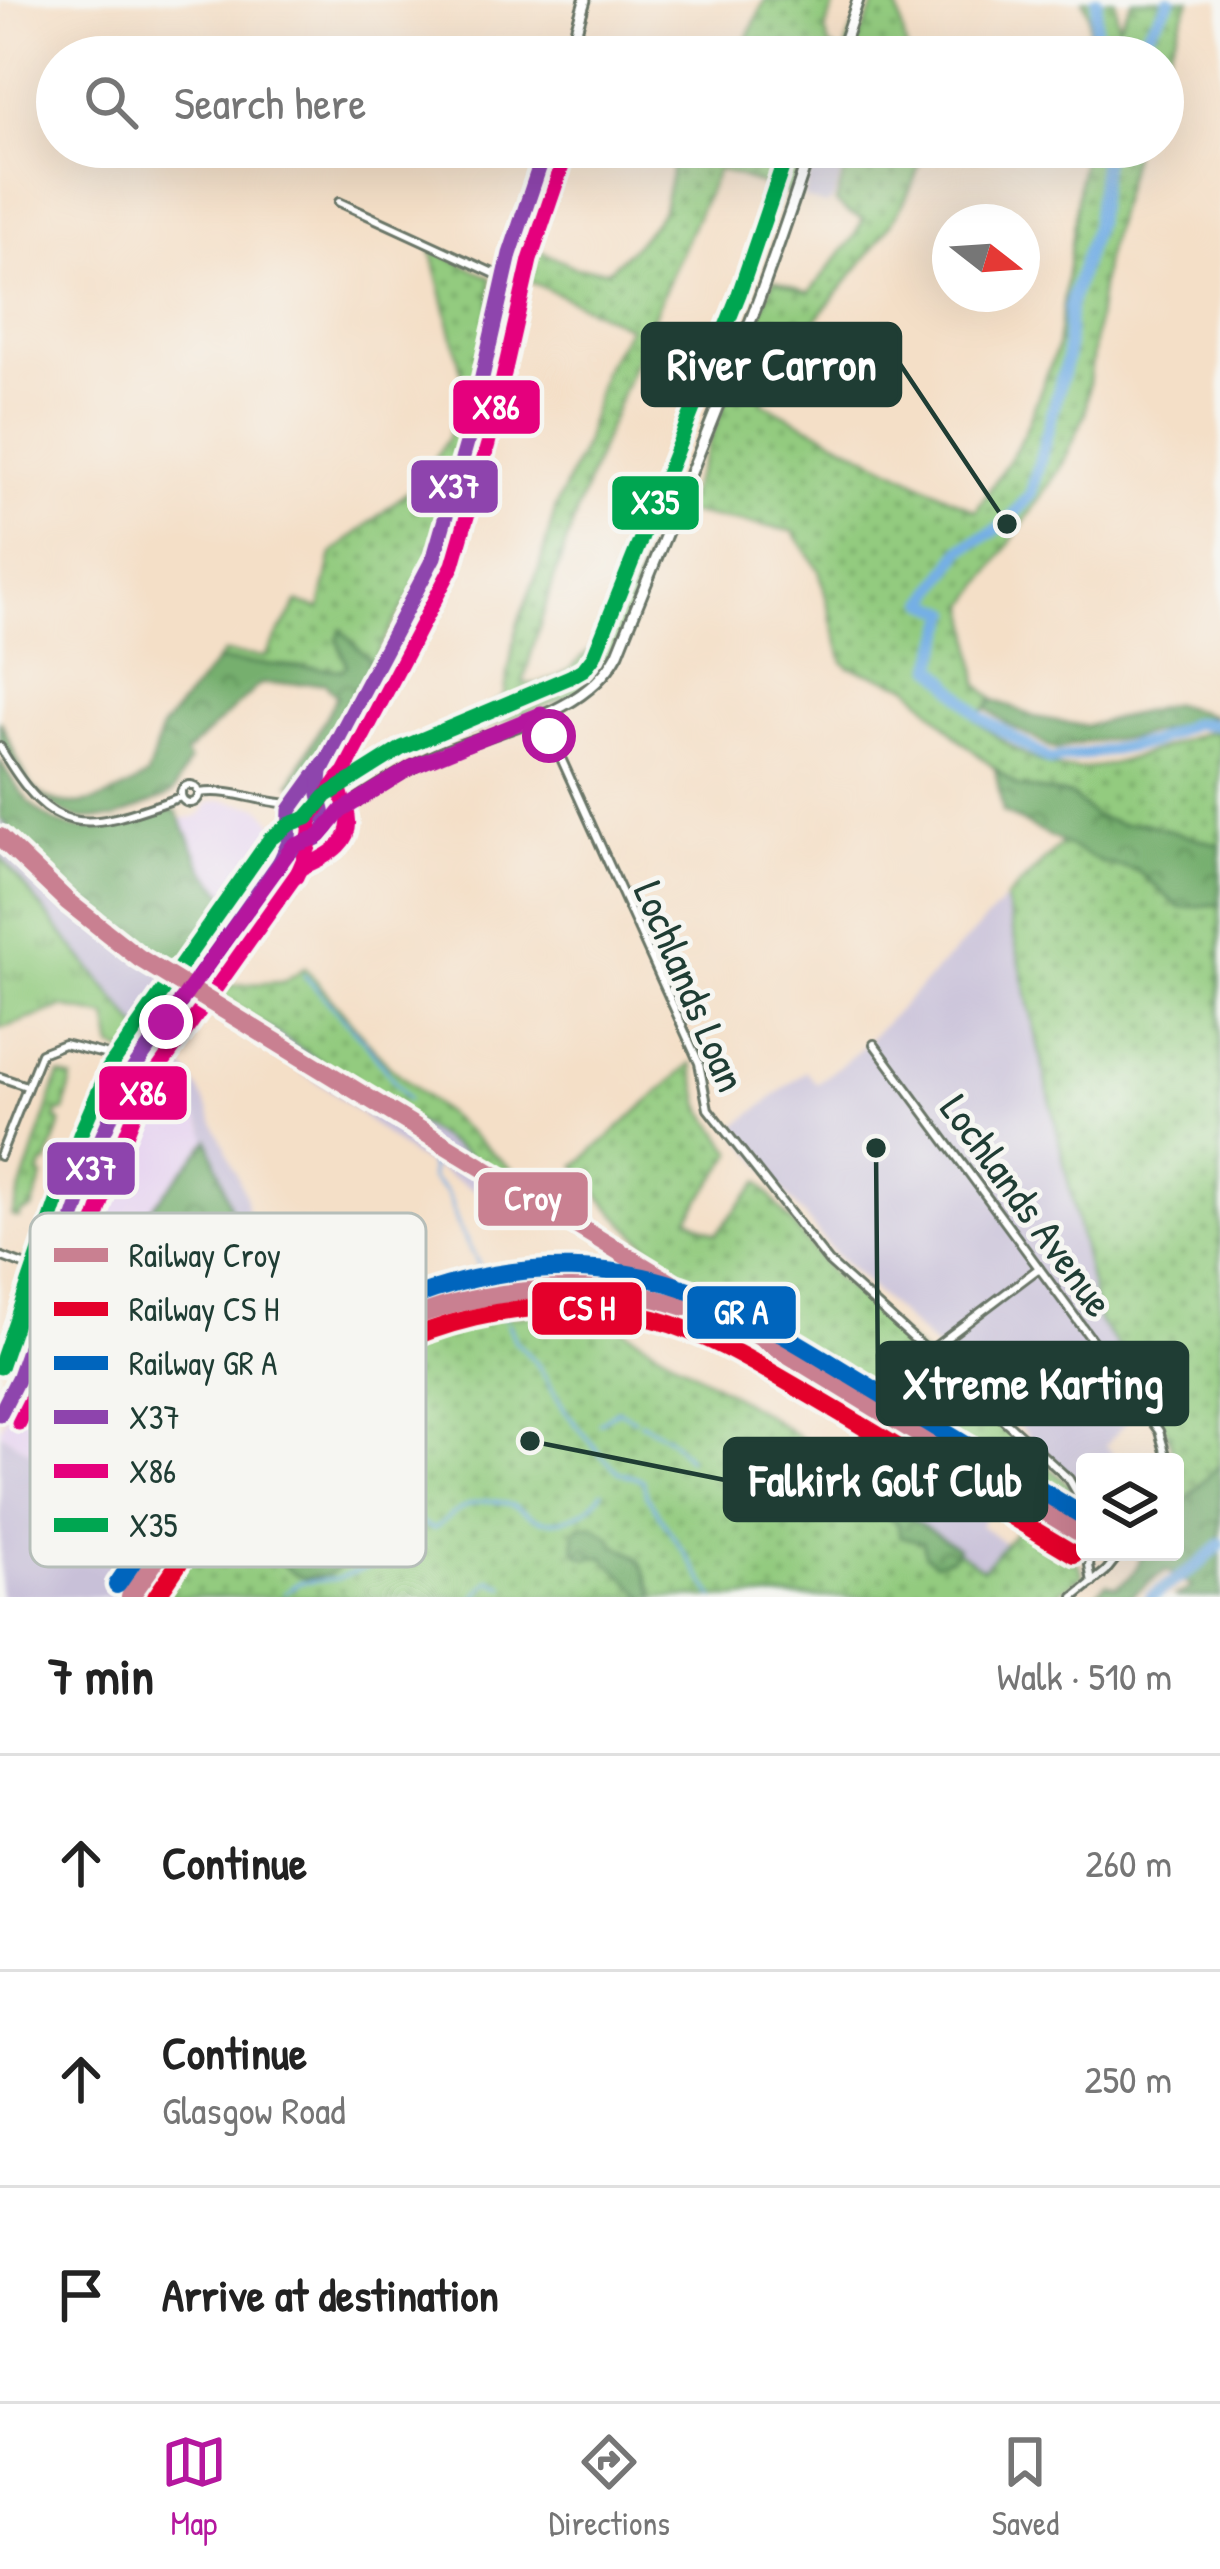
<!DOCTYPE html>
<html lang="en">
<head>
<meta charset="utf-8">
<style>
	:root { --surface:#fff; --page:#f6f6f6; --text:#222; --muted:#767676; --line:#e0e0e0; --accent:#b5179e }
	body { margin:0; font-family:"Patrick Hand",sans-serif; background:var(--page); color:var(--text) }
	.controls { position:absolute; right:36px; bottom:36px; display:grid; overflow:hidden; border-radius:12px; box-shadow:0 12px 48px #0002 }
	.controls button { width:108px; height:108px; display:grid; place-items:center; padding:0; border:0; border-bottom:3px solid var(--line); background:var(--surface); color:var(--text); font:60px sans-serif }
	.compass { position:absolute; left:932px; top:204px; width:108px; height:108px; border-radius:50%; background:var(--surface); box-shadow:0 12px 48px #0002; rotate:107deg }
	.stop { position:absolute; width:36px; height:36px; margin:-27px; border:9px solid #b5179e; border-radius:50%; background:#fff }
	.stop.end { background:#b5179e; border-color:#fff; box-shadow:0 3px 12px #0008 }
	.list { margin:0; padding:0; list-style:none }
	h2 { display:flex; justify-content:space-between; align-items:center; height:156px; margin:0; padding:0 48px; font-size:51px }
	h2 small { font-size:39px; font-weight:400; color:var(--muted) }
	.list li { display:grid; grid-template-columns:78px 1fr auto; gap:36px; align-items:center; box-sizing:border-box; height:216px; padding:0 48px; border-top:3px solid var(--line) }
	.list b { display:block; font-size:45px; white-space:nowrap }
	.list p { margin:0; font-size:39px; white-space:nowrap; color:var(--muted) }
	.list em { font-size:39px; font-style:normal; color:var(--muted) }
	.icon { flex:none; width:66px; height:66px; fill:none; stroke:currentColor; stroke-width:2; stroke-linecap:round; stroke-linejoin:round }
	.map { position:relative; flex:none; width:1220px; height:1597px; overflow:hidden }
	.search { position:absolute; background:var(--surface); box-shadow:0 12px 48px #0002; left:36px; right:36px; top:36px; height:132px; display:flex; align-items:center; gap:30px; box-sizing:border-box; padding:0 42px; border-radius:66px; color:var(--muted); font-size:45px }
	.sheet { height:804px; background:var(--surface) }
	nav { display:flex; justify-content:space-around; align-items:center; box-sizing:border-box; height:168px; border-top:3px solid var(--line); background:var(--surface); font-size:33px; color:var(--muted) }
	nav a { display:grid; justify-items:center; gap:6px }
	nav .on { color:var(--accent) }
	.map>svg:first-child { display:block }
	.built { fill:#e6d3f0 }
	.industrial { fill:#c8c0d8 }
	.grass { fill:url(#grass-dots); stroke:#59845a; stroke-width:3 }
	.forest { fill:url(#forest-crowns); stroke:#4a7651; stroke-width:3 }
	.park { fill:url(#park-tufts); stroke:#59845a; stroke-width:3 }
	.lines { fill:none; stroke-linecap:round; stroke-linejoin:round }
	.stream { stroke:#74afe5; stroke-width:3 }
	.river { stroke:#74afe5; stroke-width:12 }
	.street-casing { stroke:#6a7667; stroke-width:12 }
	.primary-casing { stroke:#6a7667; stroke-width:15 }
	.street { stroke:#fff; stroke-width:6 }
	.primary { stroke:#fff; stroke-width:9 }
	.bus-1-casing { stroke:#f6f6f2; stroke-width:24 }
	.bus-2-casing { stroke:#f6f6f2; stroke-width:24 }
	.bus-3-casing { stroke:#f6f6f2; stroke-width:24 }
	.bus-1 { stroke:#8e44ad; stroke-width:15 }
	.bus-2 { stroke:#e5007d; stroke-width:15 }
	.bus-3 { stroke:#00a651; stroke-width:15 }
	.rail-1-casing { stroke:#f6f6f2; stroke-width:27 }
	.rail-2-casing { stroke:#f6f6f2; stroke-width:27 }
	.rail-3-casing { stroke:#f6f6f2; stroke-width:27 }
	.rail-1 { stroke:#c98091; stroke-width:18 }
	.rail-2 { stroke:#e4002b; stroke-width:18 }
	.rail-3 { stroke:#0065bd; stroke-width:18 }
	.route { stroke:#b5179e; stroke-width:15 }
	.labels { text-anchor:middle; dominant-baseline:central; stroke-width:10; stroke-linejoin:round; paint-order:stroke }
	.street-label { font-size:42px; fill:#1f3d34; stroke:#f6f6f2 }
	.key { fill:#f6f6f2; stroke:#b6beb9; stroke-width:3 }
	.key-label { font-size:33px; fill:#1f3d34 }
	.leader { fill:none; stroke:#1f3d34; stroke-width:4.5 }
	.callout-dot { fill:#1f3d34; stroke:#f6f6f2; stroke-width:4.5 }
	.callout { fill:#1f3d34; stroke:#1f3d34; stroke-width:4.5 }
	.callout-label { font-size:45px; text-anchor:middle; font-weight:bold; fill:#fff }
	.line-badge { stroke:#f6f6f2; stroke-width:4.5 }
	.badge-label { font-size:33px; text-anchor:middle; font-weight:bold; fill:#fff }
</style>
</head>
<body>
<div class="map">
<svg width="1220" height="1597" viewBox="0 0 1220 1597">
	<defs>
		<pattern id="grass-dots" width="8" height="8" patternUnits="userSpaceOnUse" patternTransform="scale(3)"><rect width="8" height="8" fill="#93cb7f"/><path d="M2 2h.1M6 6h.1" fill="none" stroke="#77a669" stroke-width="1.8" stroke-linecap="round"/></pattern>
		<pattern id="forest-crowns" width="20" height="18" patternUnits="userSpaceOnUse" patternTransform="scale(3)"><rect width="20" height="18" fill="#76af6e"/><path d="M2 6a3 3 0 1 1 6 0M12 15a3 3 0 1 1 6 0" fill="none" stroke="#60905b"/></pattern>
		<pattern id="park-tufts" width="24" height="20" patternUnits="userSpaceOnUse" patternTransform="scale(3)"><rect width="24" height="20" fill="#93cb7f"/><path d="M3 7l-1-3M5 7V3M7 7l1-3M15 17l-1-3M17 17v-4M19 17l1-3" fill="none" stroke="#77a669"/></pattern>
	</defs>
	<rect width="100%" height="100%" fill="#f6f6f2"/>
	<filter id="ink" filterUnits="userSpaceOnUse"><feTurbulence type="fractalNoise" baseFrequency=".00833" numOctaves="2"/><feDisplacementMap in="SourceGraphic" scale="24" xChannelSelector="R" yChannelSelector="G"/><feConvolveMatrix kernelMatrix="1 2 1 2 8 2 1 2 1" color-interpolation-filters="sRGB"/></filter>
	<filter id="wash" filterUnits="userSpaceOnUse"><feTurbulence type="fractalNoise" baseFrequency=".004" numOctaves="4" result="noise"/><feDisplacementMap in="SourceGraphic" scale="48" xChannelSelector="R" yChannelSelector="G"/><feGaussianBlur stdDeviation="2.7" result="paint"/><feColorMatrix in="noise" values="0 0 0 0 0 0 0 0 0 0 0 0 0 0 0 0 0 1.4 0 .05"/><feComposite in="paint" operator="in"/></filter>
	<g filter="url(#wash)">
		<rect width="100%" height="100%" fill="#f4dfc7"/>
		<g class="built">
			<path d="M221 800 261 807 280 830V843L244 906 223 892 203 868 182 830V818H194L202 814 208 803Z"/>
			<path d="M155 1050 194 1109 209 1140 138 1224 131 1244 241 1283 238 1342 161 1343 150 1353 153 1358 134 1420 114 1415 109 1434 77 1480 0 1433V1428L26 1375 118 1117 139 1072Z"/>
		</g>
		<g class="industrial">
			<path d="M816 147 848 152 833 199 826 205 804 198Z"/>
			<path d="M0 818 46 873 193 976 182 993 173 992 153 1016 154 1027 146 1037 0 856Z"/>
			<path d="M1006 899 1099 1321 1153 1393 1106 1445 1119 1462H1085V1498L1072 1478 978 1387 836 1255 733 1129 806 1071 817 1084 857 1052Z"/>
			<path d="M205 987 495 1172 544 1197 529 1220 412 1156 332 1092 193 1003Z"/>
			<path d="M164 1039 199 1089 245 1194 257 1272V1344L238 1343 233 1380 217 1435 199 1476 120 1597H0V1433L77 1480 109 1434 114 1414 134 1419 152 1358 149 1353 161 1343 238 1342 240 1265 230 1207 203 1126 155 1050Z"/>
			<path d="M877 1431 896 1437 995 1501 980 1525 1004 1543 984 1570 841 1474Z"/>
		</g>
		<g class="grass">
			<path d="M765 0H836L825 30 829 46 835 49 832 57H739Z"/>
			<path d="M877 0H896L908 57H843L853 28 860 38Z"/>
			<path d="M1083 0H1115L1118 27 1132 0H1190L1163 65V57H1089V15Z"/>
			<path d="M687 147H806L791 195 718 169C643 336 571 506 523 683 584 696 641 573 662 529L614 653 604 669 578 693 430 748 504 697 517 626 540 566 556 507 585 443 603 371 629 327 512 273 522 242 576 268 609 270 641 239 663 210 676 151Z"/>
			<path d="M851 147H922C915 231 797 319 761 402L976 511 1021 441 1057 348 1084 147H1134L1104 264 1085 414 1063 464 968 605 978 684 994 700 975 719C998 739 1035 766 1067 769 1107 772 1167 745 1206 732L1220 733V845L1144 823 1120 824 1094 816 1072 795 1016 786 957 737 909 686 849 667 843 662 819 570 793 531 682 512 774 280 809 293 853 238 864 219 847 212 836 202Z"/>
			<path d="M431 249 491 278 490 311 467 418 429 561 372 662 341 631 340 648 347 665 342 670 217 661 224 653 265 657 298 602 320 609 332 554 421 481 448 438 463 378Z"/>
			<path d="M1063 842 1102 863 1136 870 1180 908 1220 904V1464L1175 1512C1175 1469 1177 1433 1146 1400L1152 1393 1099 1321 1006 899Z"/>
			<path d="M305 968 388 1065 516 1173 536 1183 556 1182 544 1197 495 1172 205 987 283 982Z"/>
			<path d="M692 1063 701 1106 733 1153 688 1218 716 1234 759 1182 831 1273 1069 1485 1078 1504V1524C969 1458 860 1394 755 1323 683 1275 628 1238 576 1166Z"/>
			<path d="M59 1075 72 1079 64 1112 59 1111 56 1119 61 1122 47 1164 43 1163 39 1175 43 1177 32 1209 21 1213 19 1218 12 1216Z"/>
			<path d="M580 1303 771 1418 840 1466 841 1474 983 1569 1019 1528H1028L1035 1544 1079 1564 1083 1576 1051 1597H142C216 1493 287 1365 418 1326 449 1317 477 1318 508 1317 532 1316 557 1308 580 1303Z"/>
		</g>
		<g class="forest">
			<path d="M341 630 372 662 298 786 290 784 337 696 325 683 260 684 185 754 189 760 174 791 166 797 115 818 81 819 65 814 27 787 0 740V720C8 737 22 776 34 788 68 821 116 796 147 776L162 728 217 661 342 670 347 665 337 640Z"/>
			<path d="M994 700 1034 717 1085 726 1174 704 1214 716 1132 738 1081 742 1056 750 1007 724 986 708Z"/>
			<path d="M0 760C48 847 88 836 172 810L177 812 203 868 223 892 244 906 193 976 46 873 0 818Z"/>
			<path d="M995 768 1016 786 1072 796 1094 816 1120 824 1144 823 1220 845V904L1180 908 1137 870 1102 863 1003 812Z"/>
			<path d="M209 1140 230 1207 241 1283 131 1244 138 1224Z"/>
			<path d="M357 1434 367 1437 373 1449C370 1470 368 1526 361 1541 351 1560 326 1584 303 1578 289 1574 277 1559 267 1549 225 1504 265 1476 307 1455 326 1446 335 1436 357 1434Z"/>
			<path d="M812 1451H821L841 1465 844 1477 958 1548 953 1557 935 1563 925 1555 923 1542 900 1536 897 1524 827 1476Z"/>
			<path d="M1220 1464V1597H1174L1193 1587 1166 1570 1130 1597H1094L1106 1584 1117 1587C1132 1577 1139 1569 1142 1552H1175V1512Z"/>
			<path d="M593 1525 613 1539 614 1545C644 1554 644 1570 655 1597H645L603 1557 585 1558 575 1551 574 1532 581 1526Z"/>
		</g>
		<path class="park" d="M0 856 146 1037 133 1056 113 1048 107 1017 64 1007 0 1029Z"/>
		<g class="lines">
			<g class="stream">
				<path d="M304 975 368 1046 408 1100"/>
				<path d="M430 1163 431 1179C455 1197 449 1204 459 1227 466 1242 475 1257 482 1271"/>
				<path d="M503 1315 506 1319"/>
				<path d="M508 1324 515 1341 538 1365 565 1411 602 1456 619 1472 643 1480 646 1495 714 1597"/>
				<path d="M640 1422 669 1438 688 1459"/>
				<path d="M599 1423 618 1410 635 1419"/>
				<path d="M388 1557 399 1548 411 1519 434 1529C451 1515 469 1499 493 1501 531 1504 528 1533 573 1516 587 1511 593 1505 602 1492"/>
				<path d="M284 1593 298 1583 336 1579 375 1565"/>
				<path d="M475 1597 490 1580 504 1586"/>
			</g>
			<g class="river">
				<path d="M1097 0 1095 47 1098 57"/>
				<path d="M1130 57 1170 0"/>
				<path d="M1105 147 1096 223 1069 307 1067 358 1031 493 1007 524 962 549 927 602 950 612 934 666 980 717 1050 760 1150 743 1193 723 1220 725"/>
				<path d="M1151 1597 1201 1563 1220 1544"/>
			</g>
		</g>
	</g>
	<g filter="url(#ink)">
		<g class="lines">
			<defs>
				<g id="street">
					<path d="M339 202 504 278"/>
					<path d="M541 714 699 1063 708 1109 829 1262 1069 1479 1085 1507"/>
					<path d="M0 747C56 845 88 829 181 797"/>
					<circle cx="190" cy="794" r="9"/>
					<path d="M199 793C234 788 261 804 294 804"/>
					<path d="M874 1044 1159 1431 1168 1462"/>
					<path d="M0 1077 26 1086"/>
					<path d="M0 1156 41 1053 64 1044 112 1056 92 1124 0 1372"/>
					<path d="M0 1256 39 1271"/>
					<path d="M928 1352 1039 1268"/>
					<path d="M1092 1552 1089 1565 1092 1583"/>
					<path d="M1074 1597 1106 1571 1121 1552"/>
				</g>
				<g id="primary">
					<path d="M568 57 585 0"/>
					<path d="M839 57 858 0"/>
					<path d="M299 800 319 774 434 557 468 439 510 254 546 147"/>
					<path d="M291 831 287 820 290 810 306 799 324 806 327 826"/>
					<path d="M284 857C297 841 312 845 322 834 329 827 331 818 340 812 368 793 405 769 436 755 497 728 585 717 618 653 685 485 757 320 811 147"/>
					<path d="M0 1414 19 1376 100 1142 127 1078 274 874 288 847V827"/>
				</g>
			</defs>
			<use href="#street" class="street-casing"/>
			<use href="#primary" class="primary-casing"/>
			<use href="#street" class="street"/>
			<use href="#primary" class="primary"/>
			<defs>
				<g id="bus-1">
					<path d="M277 868 289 842 290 810 324 763"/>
					<path d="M0 1414 19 1376 100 1142 127 1078 286 853 317 838 327 827 319 794 321 771 434 557 468 439 510 254 546 147"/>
				</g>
				<g id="bus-2">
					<path d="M296 877 309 847 311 817 341 775"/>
					<path d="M19 1423 39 1383 120 1150 145 1088 301 868C327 856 358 843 346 808 342 796 339 792 341 778L453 565 488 444 530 260 566 154"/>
				</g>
				<path id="bus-3" d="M0 1367 80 1135 109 1068 270 839 290 824 307 818 326 796 402 748 570 677 584 669 594 656 739 294 789 147"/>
			</defs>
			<use href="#bus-1" class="bus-1-casing"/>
			<use href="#bus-2" class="bus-2-casing"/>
			<use href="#bus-3" class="bus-3-casing"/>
			<use href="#bus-1" class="bus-1"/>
			<use href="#bus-2" class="bus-2"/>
			<use href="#bus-3" class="bus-3"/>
			<defs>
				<g id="rail-1">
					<path d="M0 837 68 902 139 958 1085 1536"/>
					<path d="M130 1597C233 1451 312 1322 503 1294 565 1285 625 1287 685 1307"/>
				</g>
				<path id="rail-2" d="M156 1597C203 1528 248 1452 313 1397 404 1321 539 1287 654 1319 713 1335 765 1369 817 1399 904 1450 988 1503 1074 1554"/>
				<path id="rail-3" d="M117 1585C163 1518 207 1446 266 1389 372 1287 539 1240 680 1287 741 1307 796 1342 850 1375 929 1422 1007 1470 1085 1517"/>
			</defs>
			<use href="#rail-1" class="rail-1-casing"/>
			<use href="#rail-2" class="rail-2-casing"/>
			<use href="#rail-3" class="rail-3-casing"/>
			<use href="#rail-1" class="rail-1"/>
			<use href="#rail-2" class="rail-2"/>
			<use href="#rail-3" class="rail-3"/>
		</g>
	</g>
	<g class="lines" filter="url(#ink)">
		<path class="route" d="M166 1022 293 846 320 836 341 811 412 767 541 714 549 736"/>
	</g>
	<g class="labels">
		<g class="street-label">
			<text transform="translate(691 986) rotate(67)">Lochlands Loan</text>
			<text transform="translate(1028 1205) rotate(54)">Lochlands Avenue</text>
		</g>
	</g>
	<rect x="30" y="1213" width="396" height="354" rx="18" class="key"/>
	<rect x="54" y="1248" width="54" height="14" fill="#c98091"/>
	<rect x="54" y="1302" width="54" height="14" fill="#e4002b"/>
	<rect x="54" y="1356" width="54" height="14" fill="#0065bd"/>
	<rect x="54" y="1410" width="54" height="14" fill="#8e44ad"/>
	<rect x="54" y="1464" width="54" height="14" fill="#e5007d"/>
	<rect x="54" y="1518" width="54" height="14" fill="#00a651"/>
	<g class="key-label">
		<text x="129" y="1267">Railway Croy</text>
		<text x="129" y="1321">Railway CS H</text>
		<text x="129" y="1375">Railway GR A</text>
		<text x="129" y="1429">X37</text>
		<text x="129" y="1483">X86</text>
		<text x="129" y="1537">X35</text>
	</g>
	<path class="leader" d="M1007 524L900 364M876 1148L878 1384M530 1441L725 1480"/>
	<g class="callout-dot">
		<circle cx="1007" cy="524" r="12"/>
		<circle cx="876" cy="1148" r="12"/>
		<circle cx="530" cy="1441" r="12"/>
	</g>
	<g class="callout">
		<rect x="643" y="324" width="257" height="81" rx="12"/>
		<rect x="878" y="1343" width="309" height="81" rx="12"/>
		<rect x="725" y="1439" width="321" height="81" rx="12"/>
	</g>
	<g class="callout-label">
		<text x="772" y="380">River Carron</text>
		<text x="1033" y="1399">Xtreme Karting</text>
		<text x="886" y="1496">Falkirk Golf Club</text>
	</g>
	<g class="line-badge">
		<rect x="451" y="378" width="91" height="58" rx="12" fill="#e5007d"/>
		<rect x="409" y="458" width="91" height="57" rx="12" fill="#8e44ad"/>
		<rect x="610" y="474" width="91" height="58" rx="12" fill="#00a651"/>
		<rect x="97" y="1064" width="92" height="58" rx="12" fill="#e5007d"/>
		<rect x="45" y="1140" width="92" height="57" rx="12" fill="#8e44ad"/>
		<rect x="476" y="1170" width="114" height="58" rx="12" fill="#c98091"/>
		<rect x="530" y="1280" width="114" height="57" rx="12" fill="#e4002b"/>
		<rect x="685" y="1284" width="113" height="57" rx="12" fill="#0065bd"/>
	</g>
	<g class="badge-label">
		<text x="496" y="419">X86</text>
		<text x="454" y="498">X37</text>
		<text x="655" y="514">X35</text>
		<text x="143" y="1105">X86</text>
		<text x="91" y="1180">X37</text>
		<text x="533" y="1210">Croy</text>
		<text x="587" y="1320">CS H</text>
		<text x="741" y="1324">GR A</text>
	</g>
</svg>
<div class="controls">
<button><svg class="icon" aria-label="layers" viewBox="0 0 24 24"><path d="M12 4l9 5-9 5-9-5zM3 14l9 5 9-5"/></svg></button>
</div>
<svg class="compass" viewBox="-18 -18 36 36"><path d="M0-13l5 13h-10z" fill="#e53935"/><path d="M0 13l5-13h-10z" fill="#767676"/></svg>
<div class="stop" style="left:549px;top:736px"></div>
<div class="stop end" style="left:166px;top:1022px"></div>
<div class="search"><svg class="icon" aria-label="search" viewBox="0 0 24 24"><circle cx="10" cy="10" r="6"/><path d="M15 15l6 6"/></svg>Search here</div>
</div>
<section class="sheet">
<h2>7 min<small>Walk · 510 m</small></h2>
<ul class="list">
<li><svg class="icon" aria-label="ahead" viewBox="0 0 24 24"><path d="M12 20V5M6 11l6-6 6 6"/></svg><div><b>Continue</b></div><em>260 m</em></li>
<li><svg class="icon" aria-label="ahead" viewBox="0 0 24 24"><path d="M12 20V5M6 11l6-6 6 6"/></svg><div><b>Continue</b><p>Glasgow Road</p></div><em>250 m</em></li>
<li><svg class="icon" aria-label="arrive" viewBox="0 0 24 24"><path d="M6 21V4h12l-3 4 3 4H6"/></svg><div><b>Arrive at destination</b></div></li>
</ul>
</section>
<nav>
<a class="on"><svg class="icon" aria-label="map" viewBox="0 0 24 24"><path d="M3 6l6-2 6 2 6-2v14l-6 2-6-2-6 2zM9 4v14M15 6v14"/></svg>Map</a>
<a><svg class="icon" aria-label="directions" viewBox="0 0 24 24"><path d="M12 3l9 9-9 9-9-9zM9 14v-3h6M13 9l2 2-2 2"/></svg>Directions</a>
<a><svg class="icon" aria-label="saved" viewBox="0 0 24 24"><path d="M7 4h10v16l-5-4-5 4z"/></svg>Saved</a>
</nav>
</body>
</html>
